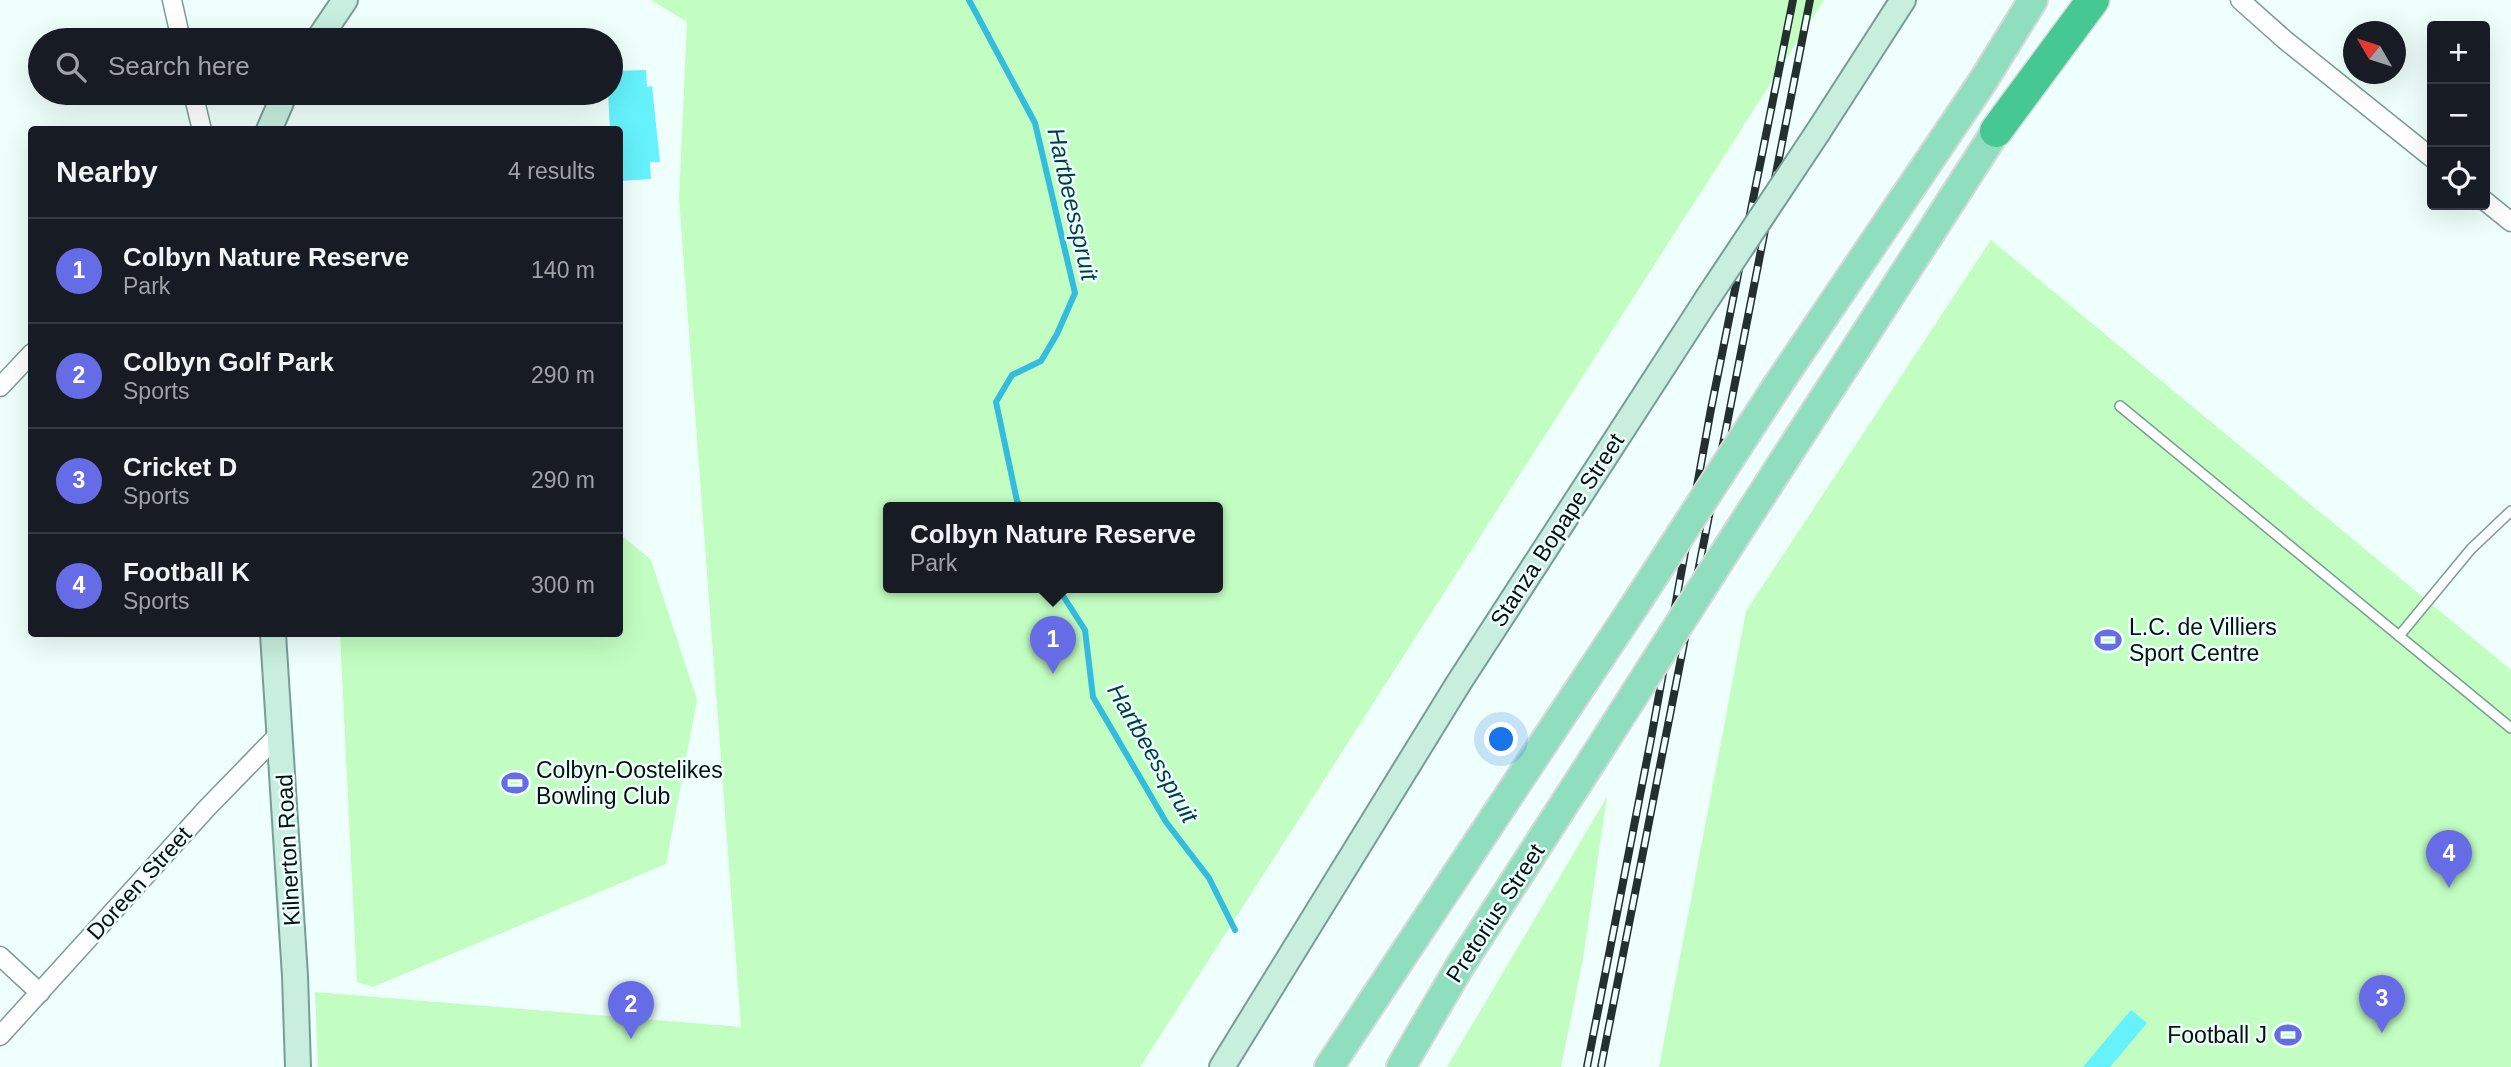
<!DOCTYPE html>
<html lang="en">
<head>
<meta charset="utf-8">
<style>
	:root { --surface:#171b24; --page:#242831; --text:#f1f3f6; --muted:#9ea1a6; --line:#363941; --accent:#656ce5 }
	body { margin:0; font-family:Arial,sans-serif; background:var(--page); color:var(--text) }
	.controls { position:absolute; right:21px; top:21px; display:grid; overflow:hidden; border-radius:7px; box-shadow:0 7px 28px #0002 }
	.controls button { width:63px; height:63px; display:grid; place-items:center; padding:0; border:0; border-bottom:2px solid var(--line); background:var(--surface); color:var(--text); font:35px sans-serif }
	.compass { position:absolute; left:2343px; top:21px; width:63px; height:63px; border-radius:50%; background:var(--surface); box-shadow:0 7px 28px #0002; rotate:309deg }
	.you { position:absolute; left:1502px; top:740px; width:24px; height:24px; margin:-18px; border:5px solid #fff; border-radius:50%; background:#1a73e8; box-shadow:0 0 0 10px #1a73e833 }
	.badge { display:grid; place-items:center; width:46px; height:46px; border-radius:50%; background:var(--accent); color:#fff; font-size:23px; font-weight:700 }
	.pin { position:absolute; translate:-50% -58px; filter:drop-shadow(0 2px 4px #0008) }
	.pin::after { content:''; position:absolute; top:37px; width:24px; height:21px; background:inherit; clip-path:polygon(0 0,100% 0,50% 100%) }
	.popup { position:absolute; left:883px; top:502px; width:340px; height:91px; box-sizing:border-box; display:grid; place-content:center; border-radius:7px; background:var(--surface); filter:drop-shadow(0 2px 5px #0005); font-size:23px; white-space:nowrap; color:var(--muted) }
	.popup b { font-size:26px; color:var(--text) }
	.popup::after { content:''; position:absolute; left:50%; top:100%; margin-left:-14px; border:14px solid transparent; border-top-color:var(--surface) }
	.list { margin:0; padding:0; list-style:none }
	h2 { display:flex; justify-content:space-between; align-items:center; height:91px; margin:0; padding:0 28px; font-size:30px }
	h2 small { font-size:23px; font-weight:400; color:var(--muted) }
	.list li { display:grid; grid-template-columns:46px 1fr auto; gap:21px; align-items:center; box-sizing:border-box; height:105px; padding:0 28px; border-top:2px solid var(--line) }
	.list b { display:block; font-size:26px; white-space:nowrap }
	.list p { margin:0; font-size:23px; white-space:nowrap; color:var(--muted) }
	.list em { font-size:23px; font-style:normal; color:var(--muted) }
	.icon { flex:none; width:38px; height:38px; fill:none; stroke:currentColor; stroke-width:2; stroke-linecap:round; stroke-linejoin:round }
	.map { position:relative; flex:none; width:2511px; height:1067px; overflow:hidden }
	.search { position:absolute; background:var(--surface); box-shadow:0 7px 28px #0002; left:28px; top:28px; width:595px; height:77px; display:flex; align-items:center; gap:18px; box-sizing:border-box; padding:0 24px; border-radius:38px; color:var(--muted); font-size:26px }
	.panel { position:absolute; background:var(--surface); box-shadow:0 7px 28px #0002; left:28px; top:126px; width:595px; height:511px; border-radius:7px }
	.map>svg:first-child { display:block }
	.green { fill:#c2fec1; fill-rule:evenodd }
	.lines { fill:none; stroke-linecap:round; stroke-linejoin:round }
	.stream { stroke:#34bcdf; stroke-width:6 }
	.building { fill:#65f2fc }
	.lane-casing { stroke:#789d96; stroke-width:12 }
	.street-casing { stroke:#789d96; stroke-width:21 }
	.secondary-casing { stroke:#789d96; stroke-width:28 }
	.primary-casing { stroke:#d7d9d9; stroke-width:32 }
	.highway-casing { stroke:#d7d9d9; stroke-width:35 }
	.lane { stroke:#fff; stroke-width:9 }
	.street { stroke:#fff; stroke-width:18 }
	.secondary { stroke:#c7eedf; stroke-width:24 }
	.primary { stroke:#8fdebf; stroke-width:28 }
	.highway { stroke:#45c894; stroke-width:32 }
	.rail-casing { stroke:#23302e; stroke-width:8 }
	.rail { stroke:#effffb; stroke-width:5; stroke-dasharray:16; stroke-linecap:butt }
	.secondary-bridge-casing { stroke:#789d96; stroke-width:28; stroke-linecap:butt }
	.primary-bridge-casing { stroke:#d7d9d9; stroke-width:32; stroke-linecap:butt }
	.secondary-bridge { stroke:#c7eedf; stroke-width:24 }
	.primary-bridge { stroke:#8fdebf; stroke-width:28 }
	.labels { text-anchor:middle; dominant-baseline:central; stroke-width:5; stroke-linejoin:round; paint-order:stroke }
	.street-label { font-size:23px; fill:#04110f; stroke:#effffb }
	.poi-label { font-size:23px; fill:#04110f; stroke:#effffb; text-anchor:start }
	.water-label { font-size:24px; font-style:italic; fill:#003d4c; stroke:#effffb }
</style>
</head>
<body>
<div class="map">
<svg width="2511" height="1067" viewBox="0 0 2511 1067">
	<rect width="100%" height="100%" fill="#effffb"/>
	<g class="green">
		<path d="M651 0H1824L1140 1067H318L315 992 741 1027 679 199 687 22ZM888 508H1218V588H888Z"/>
		<path d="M1991 240 2511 670V1067H1659L1746 611Z"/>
		<path d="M620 534 651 560 697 700 666 864 373 987 357 982 340 634H620Z"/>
		<path d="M1607 797 1583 959 1561 1067H1447Z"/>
	</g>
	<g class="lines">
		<g class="stream">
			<path d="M969 0 1035 123 1075 293 1057 334 1041 361 1012 375 996 402 1017 501 1022 508"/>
			<path d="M1058 588 1085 630 1093 697 1166 822 1209 878 1235 930"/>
		</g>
	</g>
	<g class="building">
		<path d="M646 70 647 87 652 86 660 162H650L651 179 620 181V130H610L608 93H611L612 89V71Z"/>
		<path d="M2131 1010 2147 1023 2110 1067H2083Z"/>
	</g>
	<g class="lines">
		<defs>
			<g id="lane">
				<path d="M2120 406 2511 728"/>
				<path d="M2399 636 2471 549 2511 511"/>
			</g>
			<g id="street">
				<path d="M172 0 181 40"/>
				<path d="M2240 0 2285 40 2432 158"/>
				<path d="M193 93 202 130"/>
				<path d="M2485 201 2511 222"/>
				<path d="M0 387 32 353"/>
				<path d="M0 956 40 993"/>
				<path d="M0 1036 207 808 281 732"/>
			</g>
			<g id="secondary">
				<path d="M318 40 345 0"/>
				<path d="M269 130 285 93"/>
				<path d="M1818 132 1903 0"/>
				<path d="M273 634 295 976 298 1067"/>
				<path d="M1222 1067 1458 684 1707 299"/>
			</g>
			<g id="primary">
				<path d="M1777 386 1983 81 2033 0"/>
				<path d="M1727 549 1996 131"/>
				<path d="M1329 1067 1635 605"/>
				<path d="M1401 1067 1460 966 1592 761"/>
			</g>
			<path id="highway" d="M1996 131 2093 0"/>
		</defs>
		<use href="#lane" class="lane-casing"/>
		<use href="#street" class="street-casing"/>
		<use href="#secondary" class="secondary-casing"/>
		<use href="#primary" class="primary-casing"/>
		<use href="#highway" class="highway-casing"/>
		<use href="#lane" class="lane"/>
		<use href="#street" class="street"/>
		<use href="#secondary" class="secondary"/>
		<use href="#primary" class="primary"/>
		<use href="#highway" class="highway"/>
		<defs>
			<g id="rail">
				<path d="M1587 1067 1651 739 1711 409 1793 0"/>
				<path d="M1601 1067 1810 0"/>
			</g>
		</defs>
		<use href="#rail" class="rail-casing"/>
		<use href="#rail" class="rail"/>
		<defs>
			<path id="secondary-bridge" d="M1707 299 1818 132"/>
			<g id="primary-bridge">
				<path d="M1635 605 1777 386"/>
				<path d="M1592 761 1727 549"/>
			</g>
		</defs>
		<use href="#secondary-bridge" class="secondary-bridge-casing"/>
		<use href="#primary-bridge" class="primary-bridge-casing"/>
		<use href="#secondary-bridge" class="secondary-bridge"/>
		<use href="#primary-bridge" class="primary-bridge"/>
	</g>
	<defs>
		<symbol id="stadium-bare" viewBox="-9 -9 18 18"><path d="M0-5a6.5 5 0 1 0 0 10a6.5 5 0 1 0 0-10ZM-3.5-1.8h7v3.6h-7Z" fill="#656ce5" stroke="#effffb" stroke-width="2.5" paint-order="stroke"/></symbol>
	</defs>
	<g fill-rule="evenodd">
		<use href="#stadium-bare" x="2089" y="621" width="38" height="38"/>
		<use href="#stadium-bare" x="496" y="764" width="38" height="38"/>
		<use href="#stadium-bare" x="2269" y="1016" width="38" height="38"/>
	</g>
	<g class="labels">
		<g class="street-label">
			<text transform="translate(1557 530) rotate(-57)">Stanza Bopape Street</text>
			<text transform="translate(288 850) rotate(-93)">Kilnerton Road</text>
			<text transform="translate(139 883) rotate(-48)">Doreen Street</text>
			<text transform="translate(1495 913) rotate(-57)">Pretorius Street</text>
		</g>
		<g class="poi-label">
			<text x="2129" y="627">L.C. de Villiers<tspan x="2129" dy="26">Sport Centre</tspan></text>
			<text x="536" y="770">Colbyn-Oostelikes<tspan x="536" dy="26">Bowling Club</tspan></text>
			<text x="2267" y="1035" text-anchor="end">Football J</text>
		</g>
		<g class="water-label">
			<text transform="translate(1073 204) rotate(77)">Hartbeesspruit</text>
			<text transform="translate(1153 753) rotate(60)">Hartbeesspruit</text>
		</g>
	</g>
</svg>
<div class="controls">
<button>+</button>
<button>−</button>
<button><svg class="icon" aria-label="locate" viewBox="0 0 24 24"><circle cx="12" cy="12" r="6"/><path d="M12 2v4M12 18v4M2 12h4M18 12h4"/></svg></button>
</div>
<svg class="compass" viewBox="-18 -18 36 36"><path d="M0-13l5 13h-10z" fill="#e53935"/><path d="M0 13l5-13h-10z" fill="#9ea1a6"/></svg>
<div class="you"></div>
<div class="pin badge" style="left:1053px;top:674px">1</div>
<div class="popup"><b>Colbyn Nature Reserve</b>Park</div>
<div class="pin badge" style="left:631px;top:1039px">2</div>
<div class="pin badge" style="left:2382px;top:1033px">3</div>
<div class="pin badge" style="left:2449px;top:888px">4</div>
<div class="search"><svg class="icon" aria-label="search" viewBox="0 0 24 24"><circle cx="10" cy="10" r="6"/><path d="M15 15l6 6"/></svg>Search here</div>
<section class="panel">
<h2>Nearby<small>4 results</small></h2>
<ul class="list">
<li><span class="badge">1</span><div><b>Colbyn Nature Reserve</b><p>Park</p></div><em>140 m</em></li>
<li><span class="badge">2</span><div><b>Colbyn Golf Park</b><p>Sports</p></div><em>290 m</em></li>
<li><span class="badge">3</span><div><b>Cricket D</b><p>Sports</p></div><em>290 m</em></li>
<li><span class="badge">4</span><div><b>Football K</b><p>Sports</p></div><em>300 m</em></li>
</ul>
</section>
</div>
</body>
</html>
